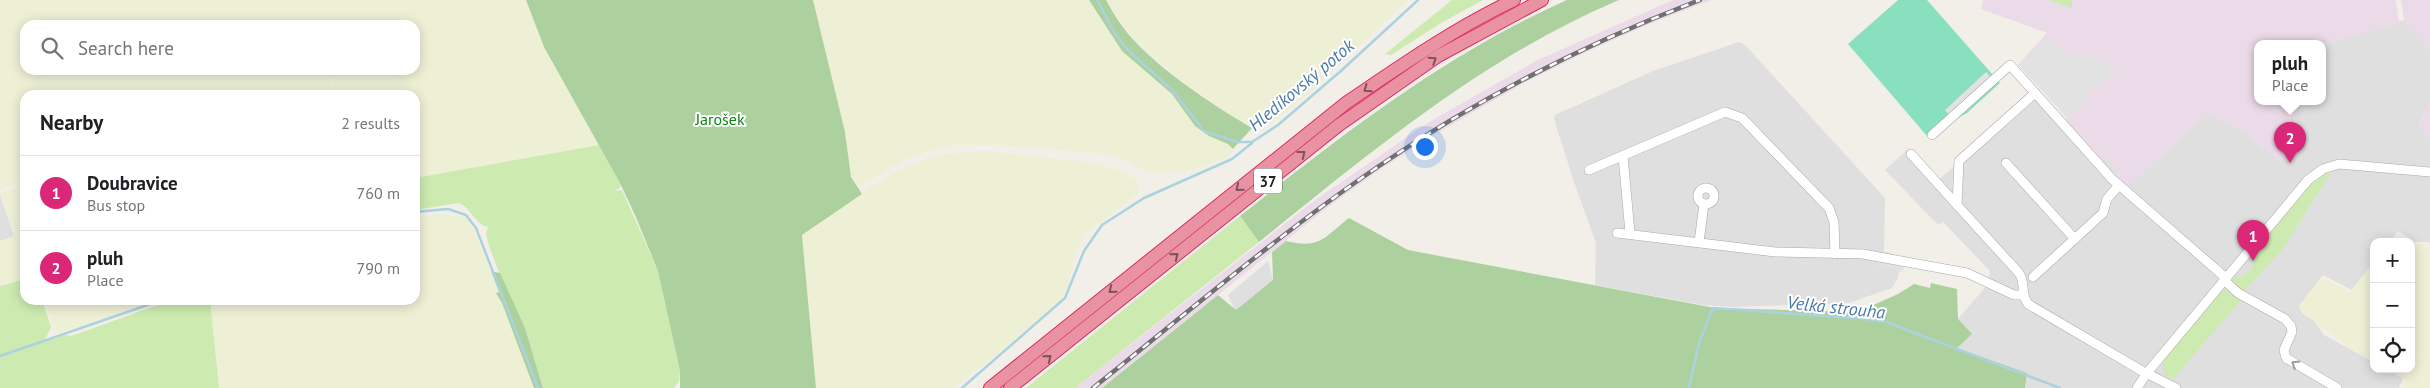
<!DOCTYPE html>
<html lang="en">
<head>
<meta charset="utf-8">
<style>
	:root { --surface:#fff; --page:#f6f6f6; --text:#202124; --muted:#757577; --line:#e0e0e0; --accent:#db2777 }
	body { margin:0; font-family:"PT Sans",sans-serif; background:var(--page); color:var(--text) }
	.controls { position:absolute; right:15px; bottom:15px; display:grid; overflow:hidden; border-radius:10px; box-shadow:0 2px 12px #0003 }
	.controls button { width:45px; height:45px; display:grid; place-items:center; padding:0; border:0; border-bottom:1px solid var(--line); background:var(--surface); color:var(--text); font:25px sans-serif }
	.you { position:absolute; left:1424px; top:146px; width:18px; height:18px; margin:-12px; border:4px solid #fff; border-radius:50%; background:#1a73e8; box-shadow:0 0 0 8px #1a73e833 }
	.badge { display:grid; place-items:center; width:32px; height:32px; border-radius:50%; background:var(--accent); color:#fff; font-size:16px; font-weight:700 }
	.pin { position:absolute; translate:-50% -41px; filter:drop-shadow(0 1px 2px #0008) }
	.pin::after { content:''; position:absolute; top:26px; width:18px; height:15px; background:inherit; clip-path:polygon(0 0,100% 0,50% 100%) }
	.popup { position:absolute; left:2254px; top:40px; width:72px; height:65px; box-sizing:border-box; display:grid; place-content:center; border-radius:10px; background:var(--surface); filter:drop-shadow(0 1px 4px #0005); font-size:16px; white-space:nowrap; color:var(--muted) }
	.popup b { font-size:19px; color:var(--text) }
	.popup::after { content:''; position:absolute; left:50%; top:100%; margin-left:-10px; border:10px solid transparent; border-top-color:var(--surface) }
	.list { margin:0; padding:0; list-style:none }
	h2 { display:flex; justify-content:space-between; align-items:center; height:65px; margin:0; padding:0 20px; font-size:21px }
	h2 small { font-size:16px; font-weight:400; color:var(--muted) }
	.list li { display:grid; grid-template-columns:32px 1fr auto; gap:15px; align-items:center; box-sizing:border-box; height:75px; padding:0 20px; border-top:1px solid var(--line) }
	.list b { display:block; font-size:19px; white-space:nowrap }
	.list p { margin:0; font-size:16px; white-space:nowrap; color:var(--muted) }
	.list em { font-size:16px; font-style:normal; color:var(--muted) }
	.icon { flex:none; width:28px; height:28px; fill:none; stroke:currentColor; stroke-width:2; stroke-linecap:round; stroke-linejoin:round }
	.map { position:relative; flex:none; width:2430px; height:388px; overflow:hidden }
	.search { position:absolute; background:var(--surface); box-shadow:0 2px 12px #0003; left:20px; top:20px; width:400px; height:55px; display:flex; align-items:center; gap:12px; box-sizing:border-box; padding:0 18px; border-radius:15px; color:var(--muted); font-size:19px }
	.panel { position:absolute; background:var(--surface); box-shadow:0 2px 12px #0003; left:20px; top:90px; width:400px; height:215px; border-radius:15px }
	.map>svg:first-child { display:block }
	.residential { fill:#e0dfdf }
	.industrial { fill:#ebdbe8 }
	.farmland { fill:#eef0d5; fill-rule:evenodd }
	.grass { fill:#cdebb0 }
	.forest { fill:#add19e }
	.pitch { fill:#88e0be }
	.parking { fill:#e2e2e2 }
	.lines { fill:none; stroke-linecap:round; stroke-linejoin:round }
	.stream { stroke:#aad3df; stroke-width:2.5 }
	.minor-casing { stroke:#a9a9a9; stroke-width:10 }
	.highway-casing { stroke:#dc2a67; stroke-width:14 }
	.minor { stroke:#fff; stroke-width:9 }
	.highway { stroke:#e892a2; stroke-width:12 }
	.rail-casing { stroke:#707070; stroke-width:4.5 }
	.rail { stroke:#fff; stroke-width:2.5; stroke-dasharray:8; stroke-linecap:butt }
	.oneway { stroke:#7b545c }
	.oneway2 { stroke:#9c9c9c }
	.labels { text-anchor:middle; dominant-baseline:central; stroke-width:4; stroke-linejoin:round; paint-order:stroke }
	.shield { fill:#fff; stroke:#646464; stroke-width:1 }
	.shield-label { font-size:15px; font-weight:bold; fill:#222 }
	.park-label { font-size:16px; fill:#0c8416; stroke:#fff }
	.water-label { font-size:18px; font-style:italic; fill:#4a7aab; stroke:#fff }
</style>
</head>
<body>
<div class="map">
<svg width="2430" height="388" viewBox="0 0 2430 388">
	<rect width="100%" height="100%" fill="#f2efe9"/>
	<g class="residential">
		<path d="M2404 20 2430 50V103L2419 124 2430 139V242H2415L2398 231 2390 242H2374V262L2352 290 2323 275 2299 306 2302 313 2314 321 2324 335 2374 362V369H2387L2403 378 2399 388H2025L2027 373 1957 348 1958 319 1987 285 1990 271 1943 222 1938 225 1885 170 1907 150 1936 182 2032 99 2038 101 2101 160H2110L2117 168 2118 180 2126 187 2208 113 2241 129 2281 162 2293 141 2298 102H2322L2323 45Z"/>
		<path d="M1739 42 1745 45 1885 198 1884 251 1901 257 1898 278 1892 288 1849 303 1733 307 1703 305 1595 285 1596 243 1574 182 1554 119 1555 115 1653 71Z"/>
		<path d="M0 194 14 236 25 234 0 241Z"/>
		<path d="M1268 261 1273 280 1235 311 1228 295Z"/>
	</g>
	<g class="industrial">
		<path d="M1673 0H1712L1654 22 1588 51 1526 82 1446 128 1382 168 1324 210 1102 388H1075L1315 200 1429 122 1538 60Z"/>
		<path d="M1983 0H2396L2399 23 2323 45 2258 44V102H2298L2293 141 2281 162 2241 129 2208 113 2126 187 2118 180 2117 168 2110 160H2101L2065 121 2068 118 2018 65 2047 33 1981 9Z"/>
		<path d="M2401 0H2430V50L2404 20Z"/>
		<path d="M2430 103V139L2419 125Z"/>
	</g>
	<g class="farmland">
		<path d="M0 0H526L544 47 599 145 415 178V95H336L330 74 334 95H25V181L0 189ZM25 25H415V70H25Z"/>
		<path d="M813 0H1089L1122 51 1172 94 1191 120 1209 136 1228 144 1233 149 1232 153 1226 158 1200 168 1159 174 1143 170 1125 160 1107 154 1002 145H951L906 159 861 185H857L851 177 845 132Z"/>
		<path d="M1106 0H1408L1307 95 1271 123 1254 127 1234 117 1195 91 1151 56 1122 26Z"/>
		<path d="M983 151 1079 161 1114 168 1136 180 1139 193 1085 234 1077 249 1068 286 1057 304 955 388H816L802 235 880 181 905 167 937 155Z"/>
		<path d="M25 185V277L0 284V241L14 236 0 193Z"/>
		<path d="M438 214 466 217 473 225 499 293 497 294 502 303 534 388H219L210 300H415V218Z"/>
		<path d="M2421 243 2430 249V388H2403L2406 380 2387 369H2411V245Z"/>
		<path d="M2374 262V362L2347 346 2306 315 2300 306 2309 292 2324 278 2350 292Z"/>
		<path d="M45 300H162L58 333 53 327Z"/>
	</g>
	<g class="grass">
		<path d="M1452 0H1483L1441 23 1391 55 1385 54Z"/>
		<path d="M2047 0H2072V8Z"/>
		<path d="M599 145 620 183 621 187 615 191 622 190 658 271 680 371 679 381 674 388H543L525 328 510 301 489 246 486 234 488 227C476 225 471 208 459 203L415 210V178Z"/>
		<path d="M2326 173 2330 174 2282 250 2243 292 2232 282 2234 277 2237 275 2238 278C2256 272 2251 262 2258 251 2262 245 2268 241 2268 234L2309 186Z"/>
		<path d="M1240 216 1259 242 1075 388H1026Z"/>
		<path d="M25 279V300H42L51 327 44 342 65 335 71 336 172 300H210L219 388H0V286Z"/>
		<path d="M2228 288 2242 299 2173 379 2169 376 2167 378 2163 369V360L2223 289Z"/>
	</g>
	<g class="forest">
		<path d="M526 0H813L845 132 851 177 862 194 802 235 816 388H680V371L658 271 635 215 620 183 544 47Z"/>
		<path d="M1089 0H1106C1111 9 1116 18 1122 26 1150 64 1211 104 1252 128L1233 149 1228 144 1209 136 1195 126 1172 94 1122 51Z"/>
		<path d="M1567 0H1619C1484 57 1372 151 1259 242L1240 216C1343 134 1446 54 1567 0Z"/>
		<path d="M1349 218 1408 250 1715 308 1858 312 1898 294 1914 284 1930 288 1931 283 1957 289 1958 319 1972 334 1957 348 2027 373 2025 388H1102L1218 295 1236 310 1273 280 1272 252 1286 241C1321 249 1323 238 1349 218Z"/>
		<path d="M491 271 500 273 525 328 543 388H534L502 303 496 293 499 292Z"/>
	</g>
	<path class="pitch" d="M1898 0H1927L2000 83 1967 113 1927 136 1848 44Z"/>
	<g class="parking">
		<path d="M2047 38 2068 54 2088 55 2117 69 2085 97 2088 101 2068 119 2019 65Z"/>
		<path d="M1986 72 1993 79 1952 118 1945 110Z"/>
		<path d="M1878 261 1904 266 1903 272 1877 267Z"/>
	</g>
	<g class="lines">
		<g class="stream">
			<path d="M1097 0 1115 34 1126 48 1172 90 1204 131 1238 142H1252L1278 125 1342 70 1418 0"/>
			<path d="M415 212 448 209 466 215 476 228 538 388"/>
			<path d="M0 356 162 300"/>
			<path d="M962 388 1065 298 1084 251 1102 225 1144 198 1232 159 1252 143"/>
			<path d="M1689 388 1699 343 1713 308 1867 319 1886 322 2060 388"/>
		</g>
		<defs>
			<g id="minor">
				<path d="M2035 93 1959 161 1957 205 2019 273C2026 283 2020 294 2028 304L2142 371 2176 388"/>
				<path d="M1932 135 2010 65 2112 179 2226 278"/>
				<path d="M1911 154 1957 205"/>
				<path d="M1623 156 1630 233"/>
				<path d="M2006 163 2075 239"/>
				<path d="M1589 170 1725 112 1742 118 1829 208 1834 222 1835 254"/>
				<circle cx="1706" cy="196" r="8"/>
				<path d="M1617 233 1775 252 1863 254 1967 273 2014 295H2023"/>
				<path d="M1699 242 1704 204"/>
				<path d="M2033 277 2103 213 2107 199 2119 185"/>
				<path d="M2224 280 2238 293 2285 319 2291 326 2292 332 2284 350 2286 358 2337 388"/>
				<path d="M2137 388 2147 373 2308 180 2323 169 2339 164 2430 172"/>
			</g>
			<g id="highway">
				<path d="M990 388 1346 103C1400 66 1455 28 1514 0"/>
				<path d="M1010 388 1339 125 1438 56 1542 0"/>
			</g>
		</defs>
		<use href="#minor" class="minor-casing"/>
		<use href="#highway" class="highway-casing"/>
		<use href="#minor" class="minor"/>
		<use href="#highway" class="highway"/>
		<defs>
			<path id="rail" d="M1093 388C1187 313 1279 234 1379 166 1479 98 1587 43 1700 0"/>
		</defs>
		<use href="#rail" class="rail-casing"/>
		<use href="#rail" class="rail"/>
	</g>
	<defs><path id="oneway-chevron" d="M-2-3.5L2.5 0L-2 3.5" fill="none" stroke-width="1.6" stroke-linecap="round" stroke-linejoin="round" transform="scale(1.25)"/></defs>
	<g class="oneway">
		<use href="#oneway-chevron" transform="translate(1433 60) rotate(-33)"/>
		<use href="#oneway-chevron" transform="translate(1367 89) rotate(145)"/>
		<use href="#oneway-chevron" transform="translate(1302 154) rotate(-38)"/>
		<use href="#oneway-chevron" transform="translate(1239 188) rotate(141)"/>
		<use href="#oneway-chevron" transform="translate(1175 256) rotate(-39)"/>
		<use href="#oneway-chevron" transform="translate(1112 290) rotate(141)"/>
		<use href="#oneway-chevron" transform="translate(1048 358) rotate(-39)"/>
	</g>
	<use class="oneway2" href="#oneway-chevron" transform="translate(2295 364) rotate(-148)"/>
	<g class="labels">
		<rect class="shield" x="1254" y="168.5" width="28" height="25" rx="4"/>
		<g class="shield-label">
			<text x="1268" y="181">37</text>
		</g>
		<g class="park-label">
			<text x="720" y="119">Jarošek</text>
		</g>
		<g class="water-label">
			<text transform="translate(1301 85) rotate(-40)">Hledíkovský potok</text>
			<text transform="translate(1836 307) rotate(6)">Velká strouha</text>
		</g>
	</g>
</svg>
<div class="controls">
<button>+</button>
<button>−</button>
<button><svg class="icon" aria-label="locate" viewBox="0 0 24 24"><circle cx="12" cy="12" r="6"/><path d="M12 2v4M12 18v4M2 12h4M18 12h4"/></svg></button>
</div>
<div class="you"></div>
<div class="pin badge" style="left:2253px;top:261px">1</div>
<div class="pin badge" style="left:2290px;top:163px">2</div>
<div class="popup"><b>pluh</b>Place</div>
<div class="search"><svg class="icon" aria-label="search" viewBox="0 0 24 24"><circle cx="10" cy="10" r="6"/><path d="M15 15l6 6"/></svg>Search here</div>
<section class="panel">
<h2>Nearby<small>2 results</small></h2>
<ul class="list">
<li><span class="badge">1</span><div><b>Doubravice</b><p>Bus stop</p></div><em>760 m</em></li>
<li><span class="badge">2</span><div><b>pluh</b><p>Place</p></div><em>790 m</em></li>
</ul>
</section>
</div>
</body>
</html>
